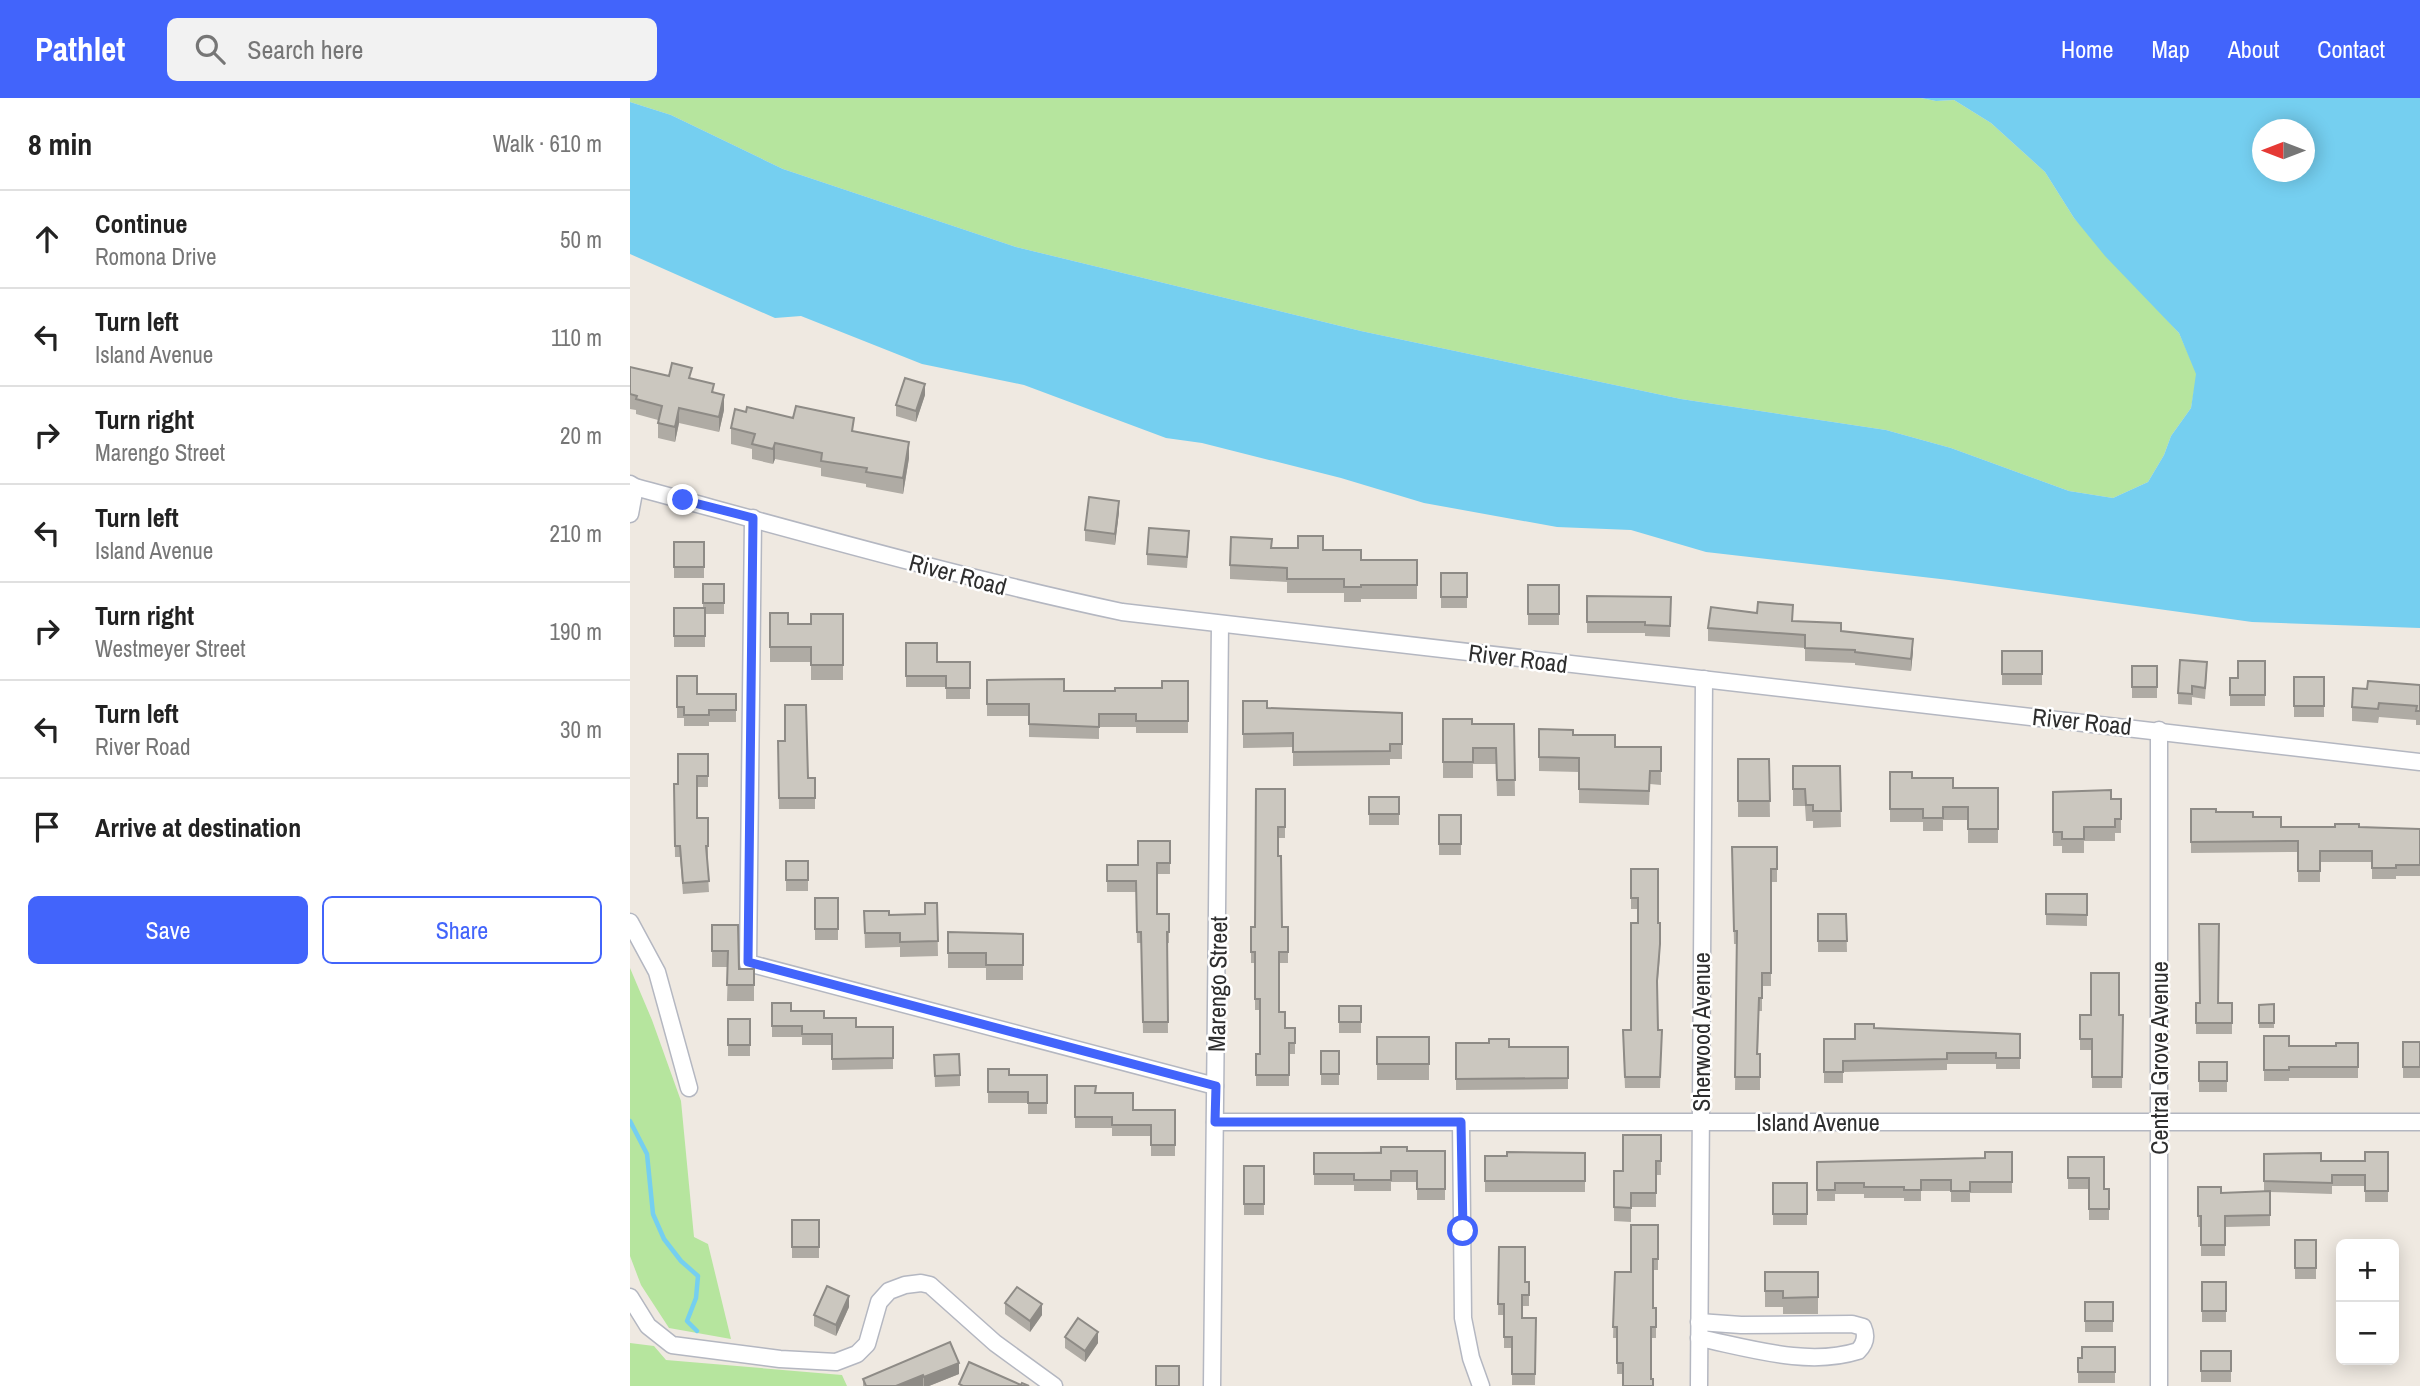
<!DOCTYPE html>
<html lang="en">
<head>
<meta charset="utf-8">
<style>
	:root { --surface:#fff; --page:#f2f2f2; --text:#222; --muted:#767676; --line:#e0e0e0; --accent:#4264fb }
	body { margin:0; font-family:"Archivo Narrow",sans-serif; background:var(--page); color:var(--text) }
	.controls { position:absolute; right:21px; bottom:21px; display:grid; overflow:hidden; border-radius:10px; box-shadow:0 4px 18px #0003 }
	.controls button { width:63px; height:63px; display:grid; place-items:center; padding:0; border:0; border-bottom:2px solid var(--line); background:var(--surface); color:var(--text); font:35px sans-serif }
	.compass { position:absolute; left:1622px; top:21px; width:63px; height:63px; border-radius:50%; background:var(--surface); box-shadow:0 4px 18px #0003; rotate:270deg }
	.stop { position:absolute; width:21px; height:21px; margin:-16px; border:5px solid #4264fb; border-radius:50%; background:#fff }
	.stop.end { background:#4264fb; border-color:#fff; box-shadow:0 2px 7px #0008 }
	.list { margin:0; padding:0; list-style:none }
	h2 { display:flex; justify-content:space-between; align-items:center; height:91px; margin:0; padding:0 28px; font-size:30px }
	h2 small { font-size:23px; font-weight:400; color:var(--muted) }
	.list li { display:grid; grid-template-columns:46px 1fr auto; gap:21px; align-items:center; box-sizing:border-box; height:98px; padding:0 28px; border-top:2px solid var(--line) }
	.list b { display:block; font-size:26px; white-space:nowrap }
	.list p { margin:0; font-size:23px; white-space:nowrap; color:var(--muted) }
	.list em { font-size:23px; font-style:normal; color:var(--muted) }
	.actions { display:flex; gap:14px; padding:21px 28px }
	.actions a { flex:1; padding:16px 0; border:2px solid var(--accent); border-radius:10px; text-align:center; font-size:24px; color:var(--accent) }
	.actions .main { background:var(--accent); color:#fff }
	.icon { flex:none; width:38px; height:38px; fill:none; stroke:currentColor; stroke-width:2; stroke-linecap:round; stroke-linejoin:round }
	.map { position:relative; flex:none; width:1790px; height:1288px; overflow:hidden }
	header { display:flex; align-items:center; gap:42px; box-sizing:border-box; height:98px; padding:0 35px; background:var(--accent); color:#fff }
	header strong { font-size:33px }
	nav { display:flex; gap:38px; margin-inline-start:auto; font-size:24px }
	.search { width:490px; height:63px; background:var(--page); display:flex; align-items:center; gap:18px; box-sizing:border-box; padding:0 24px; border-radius:10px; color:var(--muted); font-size:26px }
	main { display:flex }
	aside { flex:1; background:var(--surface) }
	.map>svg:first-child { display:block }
	.green { fill:#b6e59e }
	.water { fill:#75cff0; fill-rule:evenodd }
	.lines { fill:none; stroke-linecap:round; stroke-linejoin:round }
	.stream { stroke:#75cff0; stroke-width:4.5 }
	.minor-casing { stroke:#b4b7c1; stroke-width:19 }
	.minor { stroke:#fff; stroke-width:16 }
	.wall { fill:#afaba4 }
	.shaded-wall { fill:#8e8b86 }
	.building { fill:#cbc7bf; stroke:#8e8b86; stroke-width:2 }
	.route { stroke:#4264fb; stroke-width:9 }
	.labels { text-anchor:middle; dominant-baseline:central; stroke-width:5; stroke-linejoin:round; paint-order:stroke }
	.street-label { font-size:24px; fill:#2e2e2e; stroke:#fff }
</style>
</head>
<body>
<header>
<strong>Pathlet</strong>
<div class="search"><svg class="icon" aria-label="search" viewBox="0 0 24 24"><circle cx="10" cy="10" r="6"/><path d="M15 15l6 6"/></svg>Search here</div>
<nav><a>Home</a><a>Map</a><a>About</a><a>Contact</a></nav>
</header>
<main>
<aside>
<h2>8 min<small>Walk · 610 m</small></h2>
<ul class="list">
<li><svg class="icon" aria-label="ahead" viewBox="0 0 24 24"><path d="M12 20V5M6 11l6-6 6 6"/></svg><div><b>Continue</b><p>Romona Drive</p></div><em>50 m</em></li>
<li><svg class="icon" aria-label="left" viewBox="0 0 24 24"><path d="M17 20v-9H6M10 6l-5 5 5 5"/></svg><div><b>Turn left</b><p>Island Avenue</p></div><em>110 m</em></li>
<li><svg class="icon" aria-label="right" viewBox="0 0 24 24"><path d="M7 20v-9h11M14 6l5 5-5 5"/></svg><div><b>Turn right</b><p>Marengo Street</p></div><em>20 m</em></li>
<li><svg class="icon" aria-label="left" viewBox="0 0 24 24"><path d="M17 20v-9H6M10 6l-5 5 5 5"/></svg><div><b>Turn left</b><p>Island Avenue</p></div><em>210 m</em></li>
<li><svg class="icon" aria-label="right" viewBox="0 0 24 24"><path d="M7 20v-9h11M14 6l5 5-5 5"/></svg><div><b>Turn right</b><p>Westmeyer Street</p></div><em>190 m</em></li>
<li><svg class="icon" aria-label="left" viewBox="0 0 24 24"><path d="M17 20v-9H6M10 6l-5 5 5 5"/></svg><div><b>Turn left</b><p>River Road</p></div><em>30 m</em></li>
<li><svg class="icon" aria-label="arrive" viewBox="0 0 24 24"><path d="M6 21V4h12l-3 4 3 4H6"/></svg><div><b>Arrive at destination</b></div></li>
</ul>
<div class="actions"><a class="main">Save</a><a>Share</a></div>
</aside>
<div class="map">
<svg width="1790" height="1288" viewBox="0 0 1790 1288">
	<rect width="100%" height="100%" fill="#efe9e1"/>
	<g class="green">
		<path d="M0 0H1291L1306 3 1324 2 1361 25 1415 74 1444 120 1549 235 1567 276 1561 310 1541 338 1534 357 1518 384 1483 400 1439 393 1321 350 1256 332 1051 301 731 233 386 149 153 71 41 17 0 4Z"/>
		<path d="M0 870 22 922 51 1003 64 1139 78 1146 101 1241 39 1230 11 1187 0 1158Z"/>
		<path d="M0 1245 24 1248 36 1262 212 1277 217 1288H0Z"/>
	</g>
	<path class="water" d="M1291 0H1790V530L1622 524 1319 482 1076 454 1001 432 927 429 794 405 711 380 572 345 536 340 394 287 292 266 171 218 145 220 0 156V4L41 17 153 71 386 149 731 233 1051 301 1256 332 1321 350 1439 393 1483 400 1518 384 1534 357 1541 338 1561 310 1566 276 1549 235 1475 158 1444 120 1415 74 1361 25 1324 2 1306 3ZM1632 32H1674V74H1632Z"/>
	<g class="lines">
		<path class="stream" d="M0 1023 17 1056 23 1116 34 1141 51 1163 68 1178 66 1200 57 1223 67 1233"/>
		<defs>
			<g id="minor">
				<path d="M0 386 5 389C167 433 328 479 492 514L1790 664"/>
				<path d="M0 416 5 389"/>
				<path d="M123 420 118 865 585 988"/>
				<path d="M0 824 27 874 59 990"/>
				<path d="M585 1024H1790"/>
				<path d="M831 1024 833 1220 841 1260 851 1288"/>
				<path d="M0 1199 18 1228 42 1247 150 1261 206 1264 227 1256 237 1246 249 1204 259 1193 275 1187 291 1185 300 1187 365 1245 424 1288"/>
				<path d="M1069 1240C1119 1250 1178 1269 1228 1253 1235 1246 1237 1238 1233 1229L1222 1226 1111 1227 1069 1224"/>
				<path d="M582 1288 590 526"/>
				<path d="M1069 1288 1074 581"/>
				<path d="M1529 1288V632"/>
			</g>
		</defs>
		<use href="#minor" class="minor-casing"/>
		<use href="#minor" class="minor"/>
	</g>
	<g class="wall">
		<path d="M0 269 39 278 62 280 84 294 94 312 89 334 49 325 45 344 28 340V322L6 316V312L0 311Z"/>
		<path d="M295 297 286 324 266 318V307Z"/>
		<path d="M101 330 224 334 279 360 273 396 236 389V386L191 378V370L145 361 143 366 122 361V351L101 346Z"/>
		<path d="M489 414 485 447 455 443V432Z"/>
		<rect x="44" y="444" width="30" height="36"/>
		<path d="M559 444 557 470 517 467V456Z"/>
		<path d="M642 450 693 452 731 462H787V501H731V504H714V495H657V484L600 481V467Z"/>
		<rect x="811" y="475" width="26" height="35"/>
		<path d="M73 486H94V516H75V549H44V510H73Z"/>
		<rect x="898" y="487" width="31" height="40"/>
		<path d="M957 498 1041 499 1040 539 1015 538V535H957Z"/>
		<path d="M140 515 158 526H181L213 516V582H181V564H140Z"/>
		<path d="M1163 523 1211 533 1283 553 1281 573 1225 567V565L1175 563V550L1078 543V530Z"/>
		<path d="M276 545 307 564H340V601H316V589H276Z"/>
		<rect x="1372" y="553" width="40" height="34"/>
		<path d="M1635 563V608H1600V580H1608Z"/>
		<rect x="1502" y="568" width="25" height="32"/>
		<path d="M1577 575 1575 601 1562 599V607L1548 606V595Z"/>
		<path d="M47 578 67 596H106V624H79V628H54V620H47Z"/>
		<rect x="1664" y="579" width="30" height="40"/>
		<path d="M357 582 434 593H485L532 590 558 583V635H506V629H469V641L399 639V618H357Z"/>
		<path d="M1790 587V627H1786V622L1749 619 1748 625 1722 623V609L1737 591Z"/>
		<path d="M613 603 637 610 772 615V661H760V667L663 668V649L613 650Z"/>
		<path d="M813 621 842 626H884L885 698H867L866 666H843V680H813Z"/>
		<path d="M909 631 943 637 985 649H1031V687L1020 686 1019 707 949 705V674L909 673Z"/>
		<path d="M148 643 178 680H185V711H149Z"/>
		<path d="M78 656V689H67V720H78V759H77L79 794 53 796 50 759H45L44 686H48Z"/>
		<path d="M1108 661H1139L1140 719H1108Z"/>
		<path d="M1163 668H1210L1211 729 1183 730V723H1176L1175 708H1163Z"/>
		<path d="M1260 674 1323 690H1368V745H1338V722H1313V733H1293V724H1260Z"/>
		<path d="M655 691V740H648V758L652 829H658V865H649V914L655 930H665V956H659V988H626V956H630V912H625V865H621V829H625Z"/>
		<path d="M1423 694 1481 701H1491V735H1485V743H1454V755H1432V748H1423Z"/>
		<rect x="739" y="699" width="30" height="28"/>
		<path d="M1561 711 1586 714 1651 729H1729L1790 731V778H1766V781H1742V764H1690V784H1668V754L1561 755Z"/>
		<rect x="809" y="717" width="22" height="40"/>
		<path d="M540 743V776H527V816H539V845H537L538 935H513L511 845H507L506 794H477V767H508Z"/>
		<path d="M1102 749H1147V784H1141V888H1132V913H1129L1128 956H1130V992H1105L1107 846H1104Z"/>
		<rect x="156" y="763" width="22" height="30"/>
		<path d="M1001 771 1028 825 1030 857 1027 893 1028 932H1032L1030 990H995L993 943 1001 932 1008 825V811H1001Z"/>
		<path d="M1416 796H1457V828L1416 827Z"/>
		<rect x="185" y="800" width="23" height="42"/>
		<path d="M307 805 308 858 270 859V849L235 850 234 813 259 817 295 816Z"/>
		<path d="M1188 816H1216L1217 854H1188Z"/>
		<path d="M82 827 109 871H124V903H97L98 869H82Z"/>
		<path d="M318 834 393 836V882H356V870H318Z"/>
		<path d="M142 905 161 913 194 920 226 929H263V971L202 972V947H172V939H142Z"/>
		<rect x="1566" y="905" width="36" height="31"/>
		<path d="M1644 906V930H1629V907Z"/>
		<rect x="709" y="908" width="22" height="27"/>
		<path d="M1450 917H1493L1492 990H1462V952H1450Z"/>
		<rect x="98" y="921" width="22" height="37"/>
		<path d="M1244 930 1390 936V971H1366V966H1317V972L1213 974V985H1194V941H1225Z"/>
		<path d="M1634 938 1659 948H1706L1728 945V980H1659V983H1634Z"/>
		<rect x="747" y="939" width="52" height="43"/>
		<rect x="1773" y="944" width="17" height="36"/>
		<path d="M826 945 879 949H938V991L826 992Z"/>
		<rect x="691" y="953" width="18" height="34"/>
		<path d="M304 957 330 977V988L305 989Z"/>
		<rect x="1569" y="964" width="28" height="30"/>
		<path d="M358 971 379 977H417V1016H398V1005H358Z"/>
		<path d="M445 988 465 995 503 1012H545V1058H521V1038H482V1030H445Z"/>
		<path d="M1031 1037V1077H1026V1109H1001V1124L984 1123V1073H993Z"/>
		<path d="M777 1053H815V1102H787V1084H761V1093H724V1087H684V1055Z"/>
		<path d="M1382 1054V1095H1340V1104H1321V1093H1291V1103H1274V1100H1234V1096H1205V1103H1187V1064L1355 1060Z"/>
		<path d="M1758 1054V1104H1735V1088H1702V1096L1640 1094V1128L1595 1129V1158H1571V1129H1568V1089L1591 1095 1634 1093V1056L1691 1063H1735Z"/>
		<path d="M955 1055V1094H855V1058Z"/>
		<path d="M1438 1059 1474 1091H1479V1122H1459V1091H1438Z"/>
		<rect x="614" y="1068" width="20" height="49"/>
		<rect x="1143" y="1085" width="34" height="42"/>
		<rect x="162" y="1122" width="27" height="38"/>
		<path d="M1028 1127V1172H1023V1210H1026V1240H1021L993 1276H987V1240H983L985 1174H1001Z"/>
		<rect x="1665" y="1142" width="21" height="39"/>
		<path d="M869 1149 895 1184H899V1208H892V1220H906L905 1287H882V1250H874V1217H868Z"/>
		<path d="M1135 1174H1188V1216H1153V1209H1135Z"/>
		<rect x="1572" y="1184" width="24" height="40"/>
		<rect x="1455" y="1204" width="28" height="30"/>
		<path d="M375 1205 412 1217 400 1234 375 1216Z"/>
		<path d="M219 1209 206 1238 184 1228V1217Z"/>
		<path d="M435 1239 468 1245 455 1264 435 1250Z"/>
		<path d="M1485 1249V1285H1448V1260H1452Z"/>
		<rect x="1571" y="1253" width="30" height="31"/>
		<path d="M329 1276 299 1288H233V1281Z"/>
	</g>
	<g class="shaded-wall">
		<path d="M295 286V297L286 324V313Z"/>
		<path d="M94 297V312L89 334V319Z"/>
		<path d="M49 310V325L45 344V329Z"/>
		<path d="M279 344V360L273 396V380Z"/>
		<path d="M145 345V361L143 366V351Z"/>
		<path d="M489 403V414L485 447V436Z"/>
		<path d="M1283 541V553L1281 573V561Z"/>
		<path d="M219 1198V1209L206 1238V1227Z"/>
		<path d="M412 1206V1217L400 1234V1223Z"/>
		<path d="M468 1234V1245L455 1264V1253Z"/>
		<path d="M329 1265V1276L299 1288H294V1279Z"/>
		<path d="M293 1277V1288H266Z"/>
	</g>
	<g class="building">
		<path d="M42 265 62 270 59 280 84 286 82 294 94 297 89 319 49 310 45 329 28 325 32 308 6 301 7 298 0 296V269L39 278Z"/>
		<path d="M275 280 295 286 286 313 266 307Z"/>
		<path d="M166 308 224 320 222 333 279 344 273 380 236 374 237 370 191 363 192 355 145 345 143 351 122 346 125 336 101 330 105 311 116 314 117 309 163 320Z"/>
		<path d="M459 399 489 403 485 436 455 432Z"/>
		<path d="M519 430 559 433 557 459 517 456Z"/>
		<path d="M668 438H693V452H731V462H787V487H731V489H714V481H657V470L600 467 601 439 642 441 641 450H668Z"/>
		<rect x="44" y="444" width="30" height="25"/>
		<rect x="811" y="475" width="26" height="24"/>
		<rect x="73" y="486" width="21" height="19"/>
		<rect x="898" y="487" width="31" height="29"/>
		<path d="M957 498 1041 499 1040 528 1015 527V524H957Z"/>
		<path d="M1128 504 1163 507 1162 523 1211 525V533L1283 541 1281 561 1225 554V552L1175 550V537L1078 530 1081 509 1127 515Z"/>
		<rect x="44" y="510" width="31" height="28"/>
		<path d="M140 515H158V526H181V516H213V567H181V549H140Z"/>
		<path d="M276 545H307V564H340V590H316V578H276Z"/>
		<rect x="1372" y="553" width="40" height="23"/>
		<path d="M1550 562 1577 564 1575 590 1562 588V596L1548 595Z"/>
		<path d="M1608 563H1635V597H1600V580H1608Z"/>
		<rect x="1502" y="568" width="25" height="21"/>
		<path d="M47 578H67V596H106V612H79V617H54V609H47Z"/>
		<rect x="1664" y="579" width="30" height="29"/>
		<path d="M434 581V593H485V590H532V583H558V623H506V616H469V629L399 626V606H357V582Z"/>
		<path d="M1738 583 1790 587V613H1786L1787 608 1749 605 1748 611 1722 609 1723 590 1737 591Z"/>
		<path d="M613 603H637V610L772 615V646H760V653L663 654V635L613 636Z"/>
		<path d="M155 607H176L178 680H185V700H149L148 643H155Z"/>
		<path d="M813 621H842V626H884L885 682H867L866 650H843V664H813Z"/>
		<path d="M909 631 943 632V637H985V649H1031V673H1020L1019 693 949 691V660L909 659Z"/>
		<path d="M48 656H78V678H67V720H78V748H76L79 783 53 785 50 748H45L44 686H48Z"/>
		<path d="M1108 661H1139L1140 703H1108Z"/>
		<path d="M1163 668H1210L1211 713H1183V707H1176L1175 691H1163Z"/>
		<path d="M1260 674H1282V680H1323V690H1368V731H1338V709H1313V720H1293V711H1260Z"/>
		<path d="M626 691H655V729H648V758H651L652 829H658V854H649V914H655V930H665V945H659V977H626V956H630V901H625V854H621V829H625Z"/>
		<path d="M1481 692V701H1491V721H1485V729H1454V741H1432V734H1423V694Z"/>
		<rect x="739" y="699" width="30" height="17"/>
		<path d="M1561 711H1586V714H1623V719H1651V729H1705V726H1729V729L1790 731V767H1766V770H1742V753H1690V773H1668V743L1561 744Z"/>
		<rect x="809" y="717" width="22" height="29"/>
		<path d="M508 743H540V765H527V816H539V834H537L538 924H513L511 834H507L506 783H477V767H508Z"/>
		<path d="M1102 749H1147V771H1141V875H1132V900H1129L1127 956H1130V979H1105L1107 833H1104Z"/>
		<rect x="156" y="763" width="22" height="19"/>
		<path d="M1001 771H1028V825H1030V846L1027 883 1028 932H1032L1030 979H995L993 932H1001V825H1008V800H1001Z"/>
		<path d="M1416 796H1457V817L1416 816Z"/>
		<rect x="185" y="800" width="23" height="31"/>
		<path d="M295 805H307L308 843 270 844V835H235L234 813H259V817L295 816Z"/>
		<path d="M1188 816H1216L1217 843H1188Z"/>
		<path d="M1569 826H1589L1588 905H1602V925H1566V905H1570Z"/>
		<path d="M82 827H108L109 871H124V887H97L98 853H82Z"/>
		<path d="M318 834 393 836V867H356V855H318Z"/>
		<path d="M1461 875H1489V917H1493L1492 979H1462V941H1450V917H1461Z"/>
		<path d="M142 905H161V913H194V920H226V929H263V960L202 961V936H172V928H142Z"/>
		<path d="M1644 906V925H1629V907Z"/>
		<rect x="709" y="908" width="22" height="16"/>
		<rect x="98" y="921" width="22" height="26"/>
		<path d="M1225 926H1244V930L1390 936V960H1366V955H1317V961L1213 963V974H1194V941H1225Z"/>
		<path d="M1634 938H1659V948H1706V945H1728V969H1659V972H1634Z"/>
		<rect x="747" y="939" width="52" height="27"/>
		<path d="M859 941H879V949H938V980L826 981V945H859Z"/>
		<rect x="1773" y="944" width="17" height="25"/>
		<rect x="691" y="953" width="18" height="23"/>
		<path d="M329 956 330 977 305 978 304 957Z"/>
		<rect x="1569" y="964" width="28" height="19"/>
		<path d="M358 971H379V977H417V1005H398V994H358Z"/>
		<path d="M445 988H466L465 995H503V1012H545V1047H521V1027H482V1019H445Z"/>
		<path d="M993 1037H1031V1063H1026V1095H1001V1110L984 1109V1073H993Z"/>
		<path d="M751 1049H777V1053H815V1091H787V1073H761V1082H724V1076H684V1055H751Z"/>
		<path d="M877 1054 955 1055V1083H855V1058H877Z"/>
		<path d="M1355 1054H1382V1084H1340V1093H1321V1082H1291V1092H1274V1089H1234V1085H1205V1092H1187V1064L1355 1060Z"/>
		<path d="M1735 1054H1758V1093H1735V1077H1702V1085L1634 1083V1056L1691 1055V1063H1735Z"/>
		<path d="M1438 1059H1474V1091H1479V1111H1459V1080H1438Z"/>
		<rect x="614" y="1068" width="20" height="38"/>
		<rect x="1143" y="1085" width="34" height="31"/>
		<path d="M1568 1089H1591V1095L1640 1093V1117L1595 1118V1147H1571V1118H1568Z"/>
		<rect x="162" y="1122" width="27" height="27"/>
		<path d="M1001 1127H1028V1161H1023V1210H1026V1229H1021V1281H1023V1288H993V1265H987V1229H983L985 1174H1001Z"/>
		<rect x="1665" y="1142" width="21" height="28"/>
		<path d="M869 1149H895V1184H899V1197H892V1220H906L905 1276H882V1239H874V1206H868Z"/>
		<path d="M1135 1174H1188V1199L1153 1200V1193H1135Z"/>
		<rect x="1572" y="1184" width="24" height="29"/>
		<path d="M197 1188 219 1198 206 1227 184 1217Z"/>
		<path d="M387 1189 412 1206 400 1223 375 1205Z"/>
		<rect x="1455" y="1204" width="28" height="19"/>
		<path d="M448 1220 468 1234 455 1253 435 1239Z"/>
		<path d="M320 1244 329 1265 294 1279 293 1277 266 1288H236L233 1281Z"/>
		<path d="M1452 1249H1485V1274H1448V1260H1452Z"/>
		<rect x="1571" y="1253" width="30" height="20"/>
		<path d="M339 1264 391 1287 392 1285 399 1288H333L329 1286Z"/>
		<rect x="526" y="1268" width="23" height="20"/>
	</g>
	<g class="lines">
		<path class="route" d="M53 402 123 420 118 864 586 988 585 1024H831L833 1133"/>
	</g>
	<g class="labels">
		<g class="street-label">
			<text transform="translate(328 476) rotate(15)">River Road</text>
			<text transform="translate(888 560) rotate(7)">River Road</text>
			<text transform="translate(1452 623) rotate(6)">River Road</text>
			<text transform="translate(587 886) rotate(-89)">Marengo Street</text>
			<text transform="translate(1071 934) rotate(-90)">Sherwood Avenue</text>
			<text transform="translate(1529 960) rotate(-90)">Central Grove Avenue</text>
			<text x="1188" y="1024">Island Avenue</text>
		</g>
	</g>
</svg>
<div class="controls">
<button>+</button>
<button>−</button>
</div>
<svg class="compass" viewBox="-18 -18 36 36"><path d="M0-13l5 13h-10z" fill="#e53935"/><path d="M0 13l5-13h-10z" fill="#767676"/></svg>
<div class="stop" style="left:833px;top:1133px"></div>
<div class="stop end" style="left:53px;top:402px"></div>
</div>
</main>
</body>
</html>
